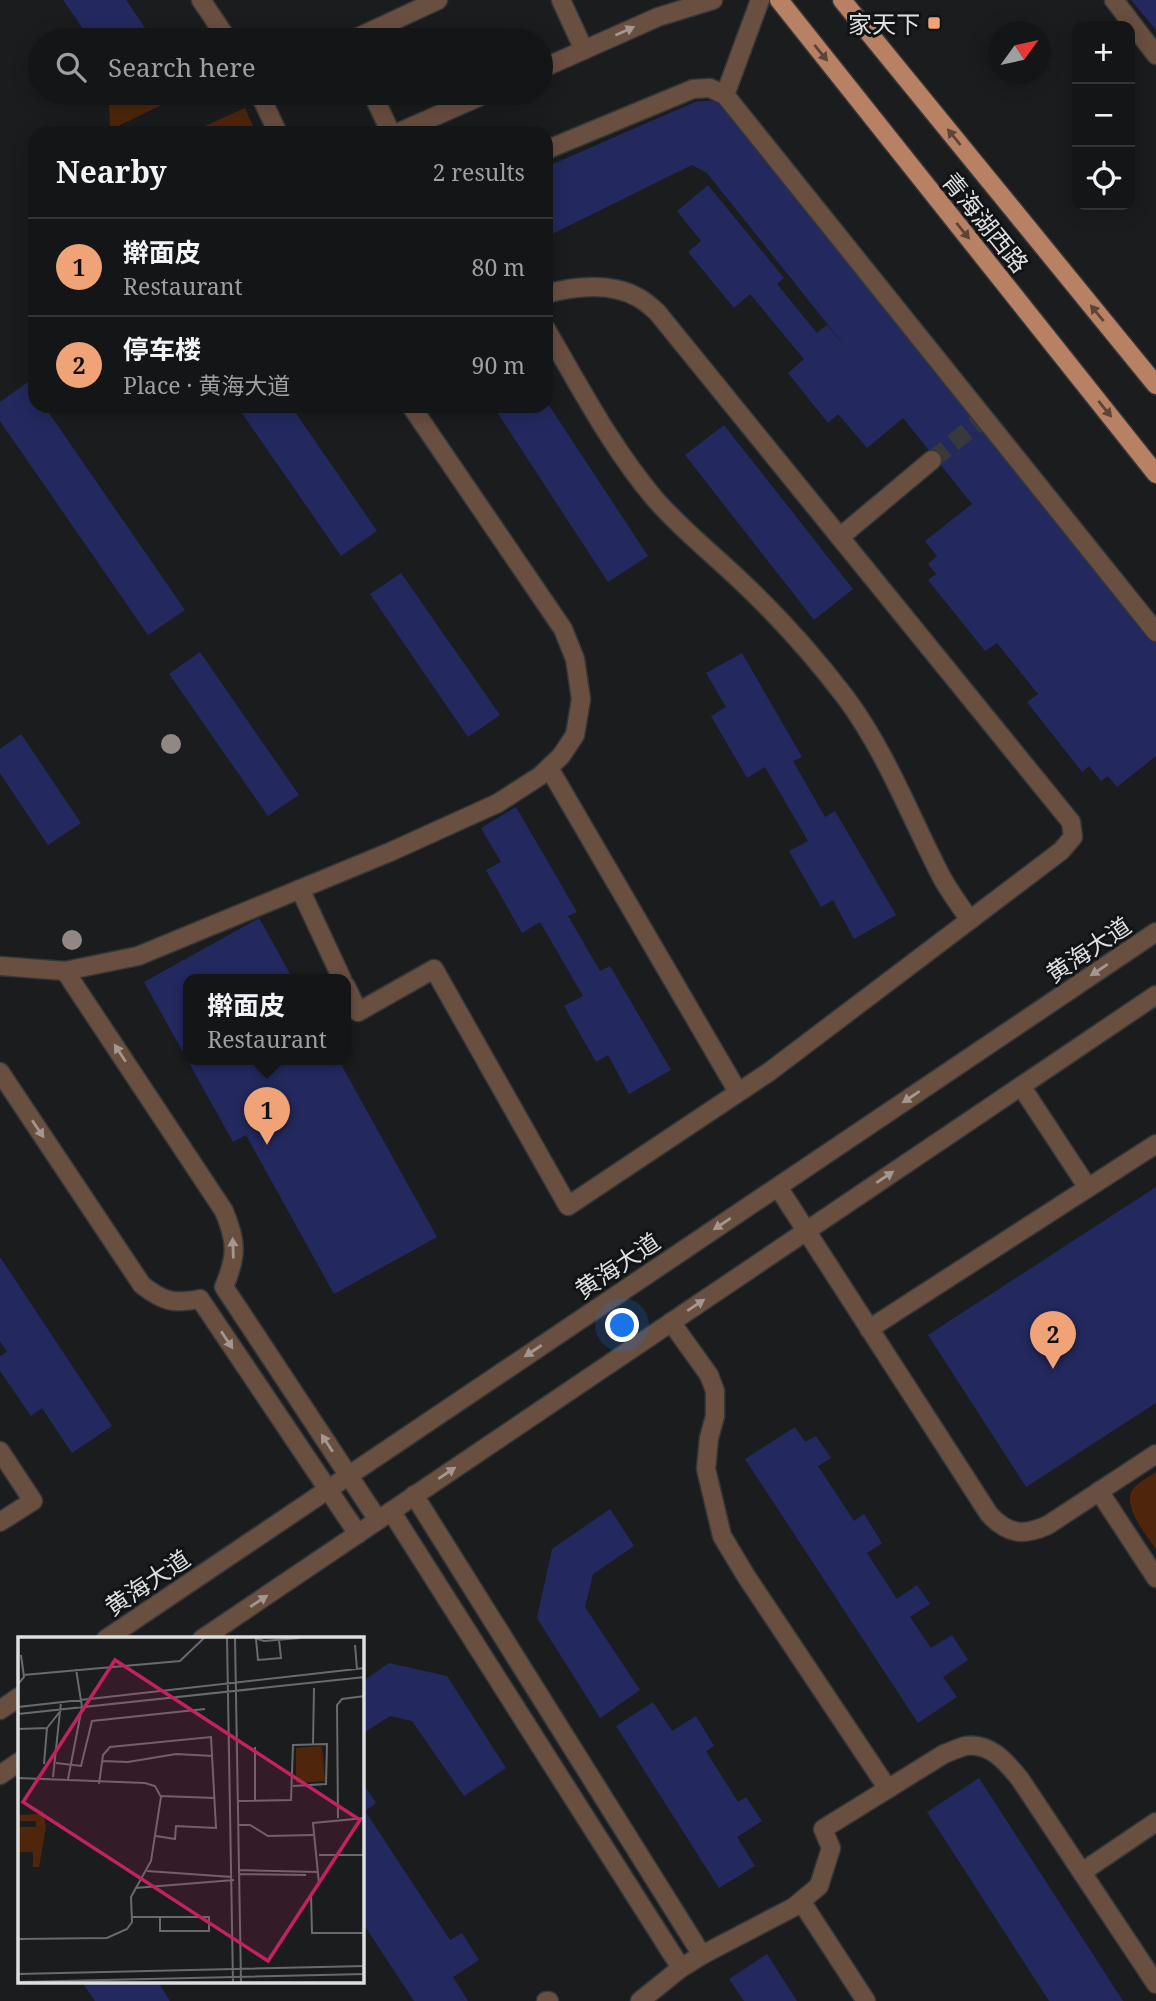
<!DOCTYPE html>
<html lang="en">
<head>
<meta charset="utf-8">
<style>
	:root { --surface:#141516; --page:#1d1e1f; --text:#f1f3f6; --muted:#9d9fa1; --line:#333435; --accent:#efa377 }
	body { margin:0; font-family:"Noto Serif","Noto Sans SC",serif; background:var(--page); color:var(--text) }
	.controls { position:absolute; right:21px; top:21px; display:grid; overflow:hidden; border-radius:14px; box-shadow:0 4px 18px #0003 }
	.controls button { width:63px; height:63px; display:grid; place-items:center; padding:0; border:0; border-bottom:2px solid var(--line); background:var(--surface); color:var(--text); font:35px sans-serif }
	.compass { position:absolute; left:988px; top:21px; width:63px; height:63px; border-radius:50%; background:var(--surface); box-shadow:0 4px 18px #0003; rotate:57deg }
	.you { position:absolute; left:623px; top:1326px; width:24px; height:24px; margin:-18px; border:5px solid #fff; border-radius:50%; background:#1a73e8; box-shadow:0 0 0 10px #1a73e833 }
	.badge { display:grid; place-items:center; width:46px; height:46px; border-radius:50%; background:var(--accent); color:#111; font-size:23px; font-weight:700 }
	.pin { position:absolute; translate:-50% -58px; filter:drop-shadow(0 2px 4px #0008) }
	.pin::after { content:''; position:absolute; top:37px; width:24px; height:21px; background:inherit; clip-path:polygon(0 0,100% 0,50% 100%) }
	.popup { position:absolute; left:183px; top:974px; width:168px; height:91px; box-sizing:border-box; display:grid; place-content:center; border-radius:14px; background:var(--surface); filter:drop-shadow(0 2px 5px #0005); font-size:23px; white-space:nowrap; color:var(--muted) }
	.popup b { font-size:26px; color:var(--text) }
	.popup::after { content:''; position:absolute; left:50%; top:100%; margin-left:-14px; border:14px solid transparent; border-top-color:var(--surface) }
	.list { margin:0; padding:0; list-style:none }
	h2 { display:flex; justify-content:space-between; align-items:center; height:91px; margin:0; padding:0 28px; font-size:30px }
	h2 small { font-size:23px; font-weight:400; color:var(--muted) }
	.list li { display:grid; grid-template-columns:46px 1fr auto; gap:21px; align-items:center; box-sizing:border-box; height:98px; padding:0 28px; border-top:2px solid var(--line) }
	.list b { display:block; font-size:26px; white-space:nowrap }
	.list p { margin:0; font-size:23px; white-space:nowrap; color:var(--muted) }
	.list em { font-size:23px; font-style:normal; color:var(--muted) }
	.icon { flex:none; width:38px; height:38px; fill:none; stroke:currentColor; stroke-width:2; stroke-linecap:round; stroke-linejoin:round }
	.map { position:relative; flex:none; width:1156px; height:2001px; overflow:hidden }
	.search { position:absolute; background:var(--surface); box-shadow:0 4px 18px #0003; left:28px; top:28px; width:525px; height:77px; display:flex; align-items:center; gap:18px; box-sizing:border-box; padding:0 24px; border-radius:38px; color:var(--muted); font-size:26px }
	.panel { position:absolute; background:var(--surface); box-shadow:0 4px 18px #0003; left:28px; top:126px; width:525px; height:287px; border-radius:21px }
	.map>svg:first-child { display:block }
	.green { fill:#4f260b }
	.building { fill:#23295f }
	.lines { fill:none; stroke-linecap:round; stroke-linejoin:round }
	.minor-tunnel { stroke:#38393b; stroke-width:18; stroke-dasharray:18 9; stroke-linecap:butt }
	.minor-casing { stroke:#363739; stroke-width:21 }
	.major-casing { stroke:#363739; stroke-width:21 }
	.minor { stroke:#694f40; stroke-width:18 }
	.major { stroke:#b88163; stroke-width:18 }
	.tree { fill:#918783 }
	.oneway { fill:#a49790 }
	.oneway2 { fill:#5d4438 }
	.poi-dot { fill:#efa377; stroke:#121315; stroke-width:2.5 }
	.labels { text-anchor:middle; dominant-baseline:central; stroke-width:6; stroke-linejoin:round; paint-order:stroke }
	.poi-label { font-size:24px; fill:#dedfe0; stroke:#121315; text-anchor:end }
	.street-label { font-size:24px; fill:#dedfe0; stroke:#121315 }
	.inset-road { fill:none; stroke:#696a6c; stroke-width:2 }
	.view { fill:#c32262; fill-opacity:0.15; stroke:#c32262; stroke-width:3.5 }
	.inset-edge { fill:none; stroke:#dedfe0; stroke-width:3.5 }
</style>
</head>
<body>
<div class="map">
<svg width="1156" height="2001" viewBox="0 0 1156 2001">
	<rect width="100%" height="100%" fill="#1b1c1e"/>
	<g class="green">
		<path d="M109 93H186L110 130Z"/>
		<path d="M245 108 256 133H189Z"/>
		<path d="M1156 1472V1549C1147 1536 1121 1505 1133 1489 1139 1482 1149 1477 1156 1472Z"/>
	</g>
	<g class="building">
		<path d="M63 0H126L152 38 149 40H91Z"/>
		<path d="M1131 0H1156V30Z"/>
		<path d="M716 100 1156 643V756L1117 787 1108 776 1101 781 1089 766 1082 772 1027 702 1038 694 997 643 985 651 928 580 936 574 928 564 937 556 925 541 972 504 903 418 867 448 838 414 828 423 788 373 804 359 750 294 734 308 688 252 701 241 677 211 708 185 784 278 777 284 817 333 827 325 848 350 707 173 692 165 546 237V167L695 102Z"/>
		<path d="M28 382 35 393V406H44L185 610 148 635 0 421V402Z"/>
		<path d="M546 401 648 556 608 582 493 406H546Z"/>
		<path d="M237 406H291L377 531 341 556Z"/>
		<path d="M724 425 853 589 814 620 685 455Z"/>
		<path d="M401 573 500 715 468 737 370 594Z"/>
		<path d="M200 652 299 795 268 816 169 674Z"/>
		<path d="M742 653 802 757 793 761 825 817 835 811 896 915 854 939 833 900 821 907 789 851 808 841 765 767 747 778 711 716 726 707 706 673Z"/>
		<path d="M21 734 81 823 48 845 0 773V749Z"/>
		<path d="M516 807 577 912 568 916 600 971 610 966 671 1070 629 1094 608 1055 596 1062 564 1006 583 996 540 922 522 933 486 870 501 862 481 828Z"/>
		<path d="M259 918 293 979H188V1059H338L437 1237 334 1294 246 1135 233 1142 144 982Z"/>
		<path d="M1156 1187V1403L1026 1487 928 1335Z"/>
		<path d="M0 1257 112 1426 72 1453 42 1408 31 1416 0 1371V1356L7 1352 0 1341Z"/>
		<path d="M795 1427 805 1442 816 1436 831 1458 818 1466 854 1521 864 1514 882 1543 867 1553 897 1599 917 1585 930 1604 910 1617 931 1648 952 1635 968 1660 943 1677 957 1697 918 1723 745 1459Z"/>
		<path d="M610 1509 634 1546 593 1574 585 1607 640 1690 600 1718 537 1618 552 1549Z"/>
		<path d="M389 1663 447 1676 506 1768 464 1796 412 1721 390 1716 362 1734V1682Z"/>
		<path d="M653 1702 672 1731 696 1716 714 1746 706 1751 738 1802 746 1797 762 1821 737 1837 755 1866 719 1888 616 1726Z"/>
		<path d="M979 1778 1123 2001H1049L927 1812Z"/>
		<path d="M362 1782 376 1803 365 1811 450 1940 462 1933 479 1960 453 1977 468 2001H414L362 1922Z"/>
		<path d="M767 1954 797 2001H744L729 1979Z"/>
		<path d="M82 1982H158L170 2001H95Z"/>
	</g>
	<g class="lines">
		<path class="minor-tunnel" d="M932 460 980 421"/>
		<defs>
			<g id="minor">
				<path d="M201 0 228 40"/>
				<path d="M561 0 584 50"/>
				<path d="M1114 0 1156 55"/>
				<path d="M352 40 438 0"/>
				<path d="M541 69 658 17 713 0"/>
				<path d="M259 93 278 133"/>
				<path d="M372 93 391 133"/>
				<path d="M725 95 760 0"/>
				<path d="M397 133 488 93"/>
				<path d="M546 150 693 89 710 88 725 95 1156 632"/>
				<path d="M546 329C580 387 611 447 655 499 682 530 714 555 743 583 778 616 817 660 846 698 886 752 910 816 941 876 949 891 960 906 970 920"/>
				<path d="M840 537 932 460"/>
				<path d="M549 768 738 1092"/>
				<path d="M300 889 342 979"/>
				<path d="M0 966 65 971 138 956 390 852 498 803 540 776 561 756 575 735 581 699 575 659 563 629 411 406"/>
				<path d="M65 971 224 1211C237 1242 237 1256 224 1287L378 1520"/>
				<path d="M346 986 358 1012 434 969 568 1206 769 1072 1061 851 1073 837 1071 822 657 312C651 307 645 301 639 298 612 282 574 286 546 294"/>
				<path d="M0 1072 142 1285C164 1302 173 1304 200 1299L358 1534"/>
				<path d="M1021 1086 1088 1188"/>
				<path d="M778 1187 989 1514C1008 1535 1024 1536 1048 1525L1156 1454"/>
				<path d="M671 1322 709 1375 715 1391V1416L709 1438 706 1469 722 1536 746 1576 888 1789"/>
				<path d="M869 1329 1156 1144"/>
				<path d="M0 1451 33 1501 0 1522"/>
				<path d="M1099 1491 1156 1578"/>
				<path d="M414 1495 702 1955"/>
				<path d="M391 1511 681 1968"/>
				<path d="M106 1639 1156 932"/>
				<path d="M202 1639 1156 995"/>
				<path d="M0 1710 19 1697"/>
				<path d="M0 1775 19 1762"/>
				<path d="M1082 1872 1156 1822"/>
				<path d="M801 1901 866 2001"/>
				<path d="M546 2001H549"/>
				<path d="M640 2001 681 1968 702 1955 794 1907 819 1886 831 1848 823 1829 944 1754C950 1752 958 1748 965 1746 990 1742 1006 1762 1020 1779L1156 1984"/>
			</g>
			<g id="major">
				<path d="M779 0 1156 474"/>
				<path d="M842 0 1156 385"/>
			</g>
		</defs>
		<use href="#minor" class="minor-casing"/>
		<use href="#major" class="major-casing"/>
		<use href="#minor" class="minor"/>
		<use href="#major" class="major"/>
	</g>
	<g class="tree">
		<circle cx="171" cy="744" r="10"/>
		<circle cx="72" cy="940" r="10"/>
	</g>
	<defs><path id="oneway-solid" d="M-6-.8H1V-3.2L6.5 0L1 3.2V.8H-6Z" transform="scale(1.75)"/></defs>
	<g class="oneway">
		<use href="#oneway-solid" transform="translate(625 31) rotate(-24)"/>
		<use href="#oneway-solid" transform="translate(1099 970) rotate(146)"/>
		<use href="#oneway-solid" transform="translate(120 1053) rotate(-123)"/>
		<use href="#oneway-solid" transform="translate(911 1097) rotate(146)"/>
		<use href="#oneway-solid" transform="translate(38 1129) rotate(56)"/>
		<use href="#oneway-solid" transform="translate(885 1177) rotate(-34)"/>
		<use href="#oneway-solid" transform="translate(722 1224) rotate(146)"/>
		<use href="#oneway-solid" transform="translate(233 1248) rotate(-92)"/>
		<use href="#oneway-solid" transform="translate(696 1305) rotate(-34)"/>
		<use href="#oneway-solid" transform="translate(227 1340) rotate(56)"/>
		<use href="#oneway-solid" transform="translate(533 1351) rotate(146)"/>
		<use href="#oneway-solid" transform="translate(327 1443) rotate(-123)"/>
		<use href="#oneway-solid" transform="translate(447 1473) rotate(-34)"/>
		<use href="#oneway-solid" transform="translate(259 1601) rotate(-34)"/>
	</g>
	<g class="oneway2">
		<use href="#oneway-solid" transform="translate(821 53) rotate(51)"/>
		<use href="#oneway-solid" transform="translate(954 137) rotate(-129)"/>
		<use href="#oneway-solid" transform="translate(963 231) rotate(51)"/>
		<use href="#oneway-solid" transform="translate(1097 313) rotate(-129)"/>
		<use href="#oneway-solid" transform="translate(1105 409) rotate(51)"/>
	</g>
	<rect class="poi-dot" x="927" y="16" width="14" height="14" rx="3.5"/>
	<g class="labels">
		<g class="poi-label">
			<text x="920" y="23">家天下</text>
		</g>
		<g class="street-label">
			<text transform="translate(986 222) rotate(51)">青海湖西路</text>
			<text transform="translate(1088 949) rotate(-34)">黄海大道</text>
			<text transform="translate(617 1265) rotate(-34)">黄海大道</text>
			<text transform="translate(147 1582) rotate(-34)">黄海大道</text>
		</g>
	</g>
	<g transform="translate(18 1637)">
		<rect width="346" height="346" fill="#1b1c1e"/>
		<path d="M304 109 307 144 278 146V111ZM25 173 28 190 21 230H15V215H0V190H18V184H0V178L21 177Z" fill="#4f260b"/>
		<path class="inset-road" d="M209 1 215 346M217 1 223 346M237 1 246 4 282 1M238 2 240 23 263 21 261 3M337 8 339 32M5 38 162 24 186 1M0 47 6 40 3 18M0 70 347 31M0 77 347 40M29 91 44 72M0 92 29 91 26 127M295 107 296 51M84 124 110 125 158 117 195 119M38 126 63 129 74 84 187 72M35 140 43 65M0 141 127 146 137 149 143 160 133 224 113 260 114 285 109 292 89 301 0 302M50 142 64 70 58 32M81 147 85 118 92 110 193 100 198 191 158 189 157 202 138 199M142 159 197 161M219 164 273 163 275 108 309 107 308 147 275 149M237 164V110M320 181 319 68 324 62 347 59M347 181 295 186 301 247 293 257 294 296H347M220 188H232L250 199 295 198M301 218H347M221 233 300 235M129 234 214 240M221 237 288 238M117 251 216 243M114 280H191V294H142V280M0 337 347 329M0 345 347 337"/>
		<path class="view" d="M97 23 342 183 250 324 5 165Z"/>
		<rect width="346" height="346" class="inset-edge"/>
	</g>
</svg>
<div class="controls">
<button>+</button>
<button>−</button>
<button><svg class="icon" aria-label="locate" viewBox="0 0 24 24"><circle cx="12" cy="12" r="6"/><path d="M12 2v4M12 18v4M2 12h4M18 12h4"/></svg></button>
</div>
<svg class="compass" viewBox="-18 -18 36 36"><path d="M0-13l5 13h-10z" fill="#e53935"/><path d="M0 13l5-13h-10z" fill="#9d9fa1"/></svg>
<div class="you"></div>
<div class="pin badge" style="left:267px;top:1145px">1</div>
<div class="popup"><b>擀面皮</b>Restaurant</div>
<div class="pin badge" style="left:1053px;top:1369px">2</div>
<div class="search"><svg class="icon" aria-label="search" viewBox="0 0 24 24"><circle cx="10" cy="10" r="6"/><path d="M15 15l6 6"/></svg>Search here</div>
<section class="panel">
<h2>Nearby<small>2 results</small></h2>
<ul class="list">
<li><span class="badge">1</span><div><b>擀面皮</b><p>Restaurant</p></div><em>80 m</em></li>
<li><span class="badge">2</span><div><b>停车楼</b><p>Place · 黄海大道</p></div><em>90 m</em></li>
</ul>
</section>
</div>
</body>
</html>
